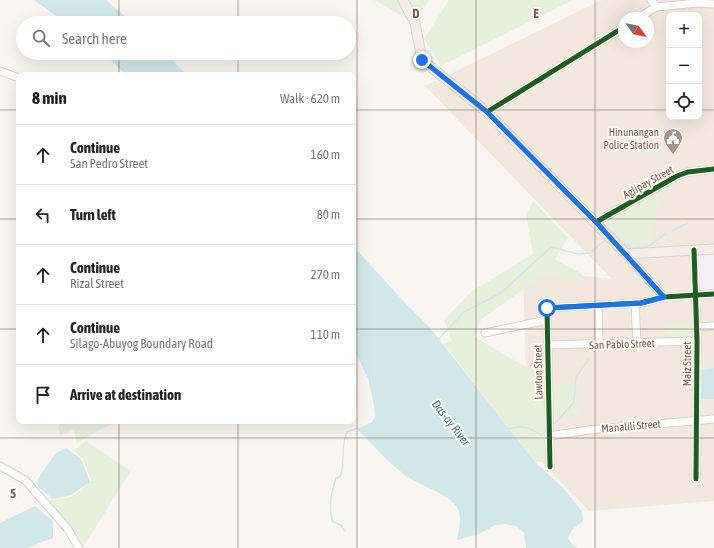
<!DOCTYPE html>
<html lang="en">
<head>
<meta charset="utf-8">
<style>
	:root { --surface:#fff; --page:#f6f6f6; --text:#222; --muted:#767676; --line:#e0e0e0 }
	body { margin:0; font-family:"Asap Condensed",sans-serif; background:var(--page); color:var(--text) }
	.controls { position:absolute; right:12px; top:12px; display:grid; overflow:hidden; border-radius:8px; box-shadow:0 4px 16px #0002 }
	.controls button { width:36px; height:36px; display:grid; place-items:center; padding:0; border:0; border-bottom:1px solid var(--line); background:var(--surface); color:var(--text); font:20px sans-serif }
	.compass { position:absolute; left:618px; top:12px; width:36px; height:36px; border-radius:50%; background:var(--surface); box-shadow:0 4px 16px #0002; rotate:123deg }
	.stop { position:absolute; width:12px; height:12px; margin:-9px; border:3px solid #1a73e8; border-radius:50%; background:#fff }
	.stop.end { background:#1a73e8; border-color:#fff; box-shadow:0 1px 4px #0008 }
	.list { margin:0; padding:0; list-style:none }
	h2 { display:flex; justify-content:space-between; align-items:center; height:52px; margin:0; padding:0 16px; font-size:17px }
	h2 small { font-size:13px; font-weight:400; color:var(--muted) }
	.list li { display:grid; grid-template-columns:26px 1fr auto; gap:12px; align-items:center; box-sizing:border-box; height:60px; padding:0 16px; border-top:1px solid var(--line) }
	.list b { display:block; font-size:15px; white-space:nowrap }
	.list p { margin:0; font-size:13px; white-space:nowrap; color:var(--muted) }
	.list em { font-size:13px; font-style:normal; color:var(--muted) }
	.icon { flex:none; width:22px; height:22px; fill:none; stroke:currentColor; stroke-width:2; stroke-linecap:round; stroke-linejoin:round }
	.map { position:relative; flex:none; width:714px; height:548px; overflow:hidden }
	.search { position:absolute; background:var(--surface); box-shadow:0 4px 16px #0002; left:16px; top:16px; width:340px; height:44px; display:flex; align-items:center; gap:10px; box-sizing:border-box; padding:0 14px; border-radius:22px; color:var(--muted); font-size:15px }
	.panel { position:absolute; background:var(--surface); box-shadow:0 4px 16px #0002; left:16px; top:72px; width:340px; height:352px; border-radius:8px }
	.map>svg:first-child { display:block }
	.residential { fill:#f2e8de; fill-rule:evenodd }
	.education { fill:#f6eef6 }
	.green { fill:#e7f0db }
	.water { fill:#d0e8ea }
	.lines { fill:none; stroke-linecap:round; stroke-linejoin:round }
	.stream { stroke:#d0e8ea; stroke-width:1.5 }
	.minor-casing { stroke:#d7d1cb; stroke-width:9 }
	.major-casing { stroke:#dad1cc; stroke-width:11 }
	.minor { stroke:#fefefd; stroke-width:7 }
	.major { stroke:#f3eee8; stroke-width:9 }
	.cycleway-casing { stroke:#fffaf3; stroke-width:8 }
	.cycleway { stroke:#1b5e20; stroke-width:5 }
	.route { stroke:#1a73e8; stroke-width:5 }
	.grid { fill:none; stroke:#7a5c4d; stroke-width:1; stroke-opacity:0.55 }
	.labels { text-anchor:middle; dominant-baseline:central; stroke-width:4; stroke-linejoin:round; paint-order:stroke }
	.poi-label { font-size:11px; fill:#7a5c4d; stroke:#fffaf3; text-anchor:end }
	.street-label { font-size:11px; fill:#7a5c4d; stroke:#fffaf3 }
	.water-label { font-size:12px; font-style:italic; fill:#437c86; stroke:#fffaf3 }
	.grid-label { font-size:13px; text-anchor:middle; font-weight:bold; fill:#7a5c4d; stroke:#fffaf3; stroke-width:4; stroke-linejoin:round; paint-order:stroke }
</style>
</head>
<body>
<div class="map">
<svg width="714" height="548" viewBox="0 0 714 548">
	<rect width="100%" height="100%" fill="#f9f5f0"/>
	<path class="residential" d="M602 0H714V501L589 511 528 447 523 269 612 279 425 86ZM669 15H699V117H669ZM624 18H648V42H624Z"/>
	<path class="education" d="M697 252H714V289L699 290Z"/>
	<g class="green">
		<path d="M374 0H429L415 23Z"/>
		<path d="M449 0H573L441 66 424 39Z"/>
		<path d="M663 189 649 245 633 246 618 235 605 222Z"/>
		<path d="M533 201 568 238 555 259 582 274 578 282 543 276 481 319 474 337 542 376 546 462H535L443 343 452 341 444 320 471 292 533 254 526 215Z"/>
		<path d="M690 323V337L667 338 666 324Z"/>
		<path d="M577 383 578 415 552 416 551 384Z"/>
		<path d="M61 421H113V424L101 429 77 443 74 430 71 428 67 434 60 435 58 428Z"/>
		<path d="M86 441 131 471 83 547 77 536 49 501 72 497 91 481 83 459 74 450Z"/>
	</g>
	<g class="water">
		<path d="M34 0H106L133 23H66Z"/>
		<path d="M103 53H165L187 75H127Z"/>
		<path d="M353 246 408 306 431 329 535 462 563 488 582 511 583 521 572 530 568 538 572 544 578 548H526L524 533 516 526 504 524 495 525 479 534 457 540C459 530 462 519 458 509 451 495 424 487 411 479 390 466 375 446 357 429L372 422 375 416 374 405 368 378 353 348Z"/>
		<path d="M714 368V399H700V370Z"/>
		<path d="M66 448 81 459 90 482 71 495 53 499 38 487 37 480 56 453Z"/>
		<path d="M35 506 53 522V538L26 548H0V523Z"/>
	</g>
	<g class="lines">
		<g class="stream">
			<path d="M673 230 688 223"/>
			<path d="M612 234 613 233 622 242 632 248 649 246 665 234"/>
			<path d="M438 340 464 312 501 293 551 247 578 254 590 253 605 240"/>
			<path d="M552 427 574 402 576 377 589 359"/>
			<path d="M507 430C519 423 530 428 541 435L547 430"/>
			<path d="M344 531 342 526 332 521C329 505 331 493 336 478L340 477C346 462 340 446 347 432L358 428"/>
		</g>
		<defs>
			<g id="minor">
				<path d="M651 0 656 7"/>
				<path d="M638 18 656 7 698 3 714 4"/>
				<path d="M0 71 19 78"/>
				<path d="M487 112 624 27"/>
				<path d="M596 222 677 176 688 172 714 169"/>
				<path d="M694 250 697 341 696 479"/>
				<path d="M626 254 664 297"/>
				<path d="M635 303 637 343"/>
				<path d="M598 304 599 344"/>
				<path d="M696 327 714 326"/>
				<path d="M485 333 547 320"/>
				<path d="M547 345 697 341"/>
				<path d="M549 436 589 430 714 419"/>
				<path d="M0 466 25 480 67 528 79 548"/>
				<path d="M550 467 547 308 641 303 664 297 714 294"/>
			</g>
			<path id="major" d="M403 0 415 23 422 60 487 112 626 254 714 249"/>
		</defs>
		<use href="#minor" class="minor-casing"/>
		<use href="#major" class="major-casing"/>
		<use href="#minor" class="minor"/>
		<use href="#major" class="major"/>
		<defs>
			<g id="cycleway">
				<path d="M487 112 624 27"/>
				<path d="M596 222 677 176 688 172 714 169"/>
				<path d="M694 250 697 341 696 479"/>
				<path d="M550 467 547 308 641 303 664 297 714 294"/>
			</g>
		</defs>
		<use href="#cycleway" class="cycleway-casing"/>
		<use href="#cycleway" class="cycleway"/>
	</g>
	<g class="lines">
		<path class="route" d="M422 60 487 112 596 222 664 297 641 303 547 308"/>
	</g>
	<path class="grid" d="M119 0V23M238 0V23M357 0V548M476 0V548M595 0V548M119 53V75M238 53V75M0 110H19M353 110H669M699 110H714M0 219H19M353 219H714M0 329H19M353 329H714M119 421V548M238 421V548M0 438H714"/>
	<defs>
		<symbol id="civic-pin" viewBox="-11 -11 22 30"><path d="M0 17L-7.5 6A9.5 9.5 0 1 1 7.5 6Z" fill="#a69286" stroke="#fffaf3"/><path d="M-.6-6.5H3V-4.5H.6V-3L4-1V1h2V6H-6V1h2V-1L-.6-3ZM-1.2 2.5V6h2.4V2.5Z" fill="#fff"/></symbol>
	</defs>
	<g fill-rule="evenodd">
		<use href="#civic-pin" x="662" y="127" width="22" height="30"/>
	</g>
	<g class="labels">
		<g class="poi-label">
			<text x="659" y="132">Hinunangan<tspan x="659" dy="13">Police Station</tspan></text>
		</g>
		<g class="street-label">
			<text transform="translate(648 182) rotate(-29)">Aglipay Street</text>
			<text transform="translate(622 344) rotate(-2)">San Pablo Street</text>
			<text transform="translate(687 364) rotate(-90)">Maiz Street</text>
			<text transform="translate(538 372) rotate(-91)">Lawton Street</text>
			<text transform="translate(631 426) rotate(-5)">Manalili Street</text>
		</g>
		<g class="water-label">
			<text transform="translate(451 423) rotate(52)">Das-ay River</text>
		</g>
	</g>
	<g class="grid-label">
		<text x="416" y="18">D</text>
		<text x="536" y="18">E</text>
		<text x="13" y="498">5</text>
	</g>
</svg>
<div class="controls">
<button>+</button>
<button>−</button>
<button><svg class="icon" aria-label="locate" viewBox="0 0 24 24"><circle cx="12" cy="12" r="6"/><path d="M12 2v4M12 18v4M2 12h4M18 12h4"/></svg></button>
</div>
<svg class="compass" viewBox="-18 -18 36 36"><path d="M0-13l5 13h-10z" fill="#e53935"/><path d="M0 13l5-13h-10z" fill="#767676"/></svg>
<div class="stop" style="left:547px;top:308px"></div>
<div class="stop end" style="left:422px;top:60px"></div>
<div class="search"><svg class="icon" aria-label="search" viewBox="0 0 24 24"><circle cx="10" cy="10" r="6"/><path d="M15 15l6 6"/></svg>Search here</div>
<section class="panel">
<h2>8 min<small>Walk · 620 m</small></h2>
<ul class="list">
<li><svg class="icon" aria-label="ahead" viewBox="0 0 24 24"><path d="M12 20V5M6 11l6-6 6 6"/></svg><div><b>Continue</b><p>San Pedro Street</p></div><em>160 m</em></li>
<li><svg class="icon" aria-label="left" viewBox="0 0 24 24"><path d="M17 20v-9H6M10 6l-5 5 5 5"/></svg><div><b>Turn left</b></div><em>80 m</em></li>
<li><svg class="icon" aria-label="ahead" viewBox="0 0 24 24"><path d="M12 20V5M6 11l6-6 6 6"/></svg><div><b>Continue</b><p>Rizal Street</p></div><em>270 m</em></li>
<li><svg class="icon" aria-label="ahead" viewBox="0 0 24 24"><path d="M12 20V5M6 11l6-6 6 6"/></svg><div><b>Continue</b><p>Silago-Abuyog Boundary Road</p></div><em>110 m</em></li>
<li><svg class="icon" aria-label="arrive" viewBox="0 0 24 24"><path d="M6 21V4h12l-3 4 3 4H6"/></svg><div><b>Arrive at destination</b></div></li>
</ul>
</section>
</div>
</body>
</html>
